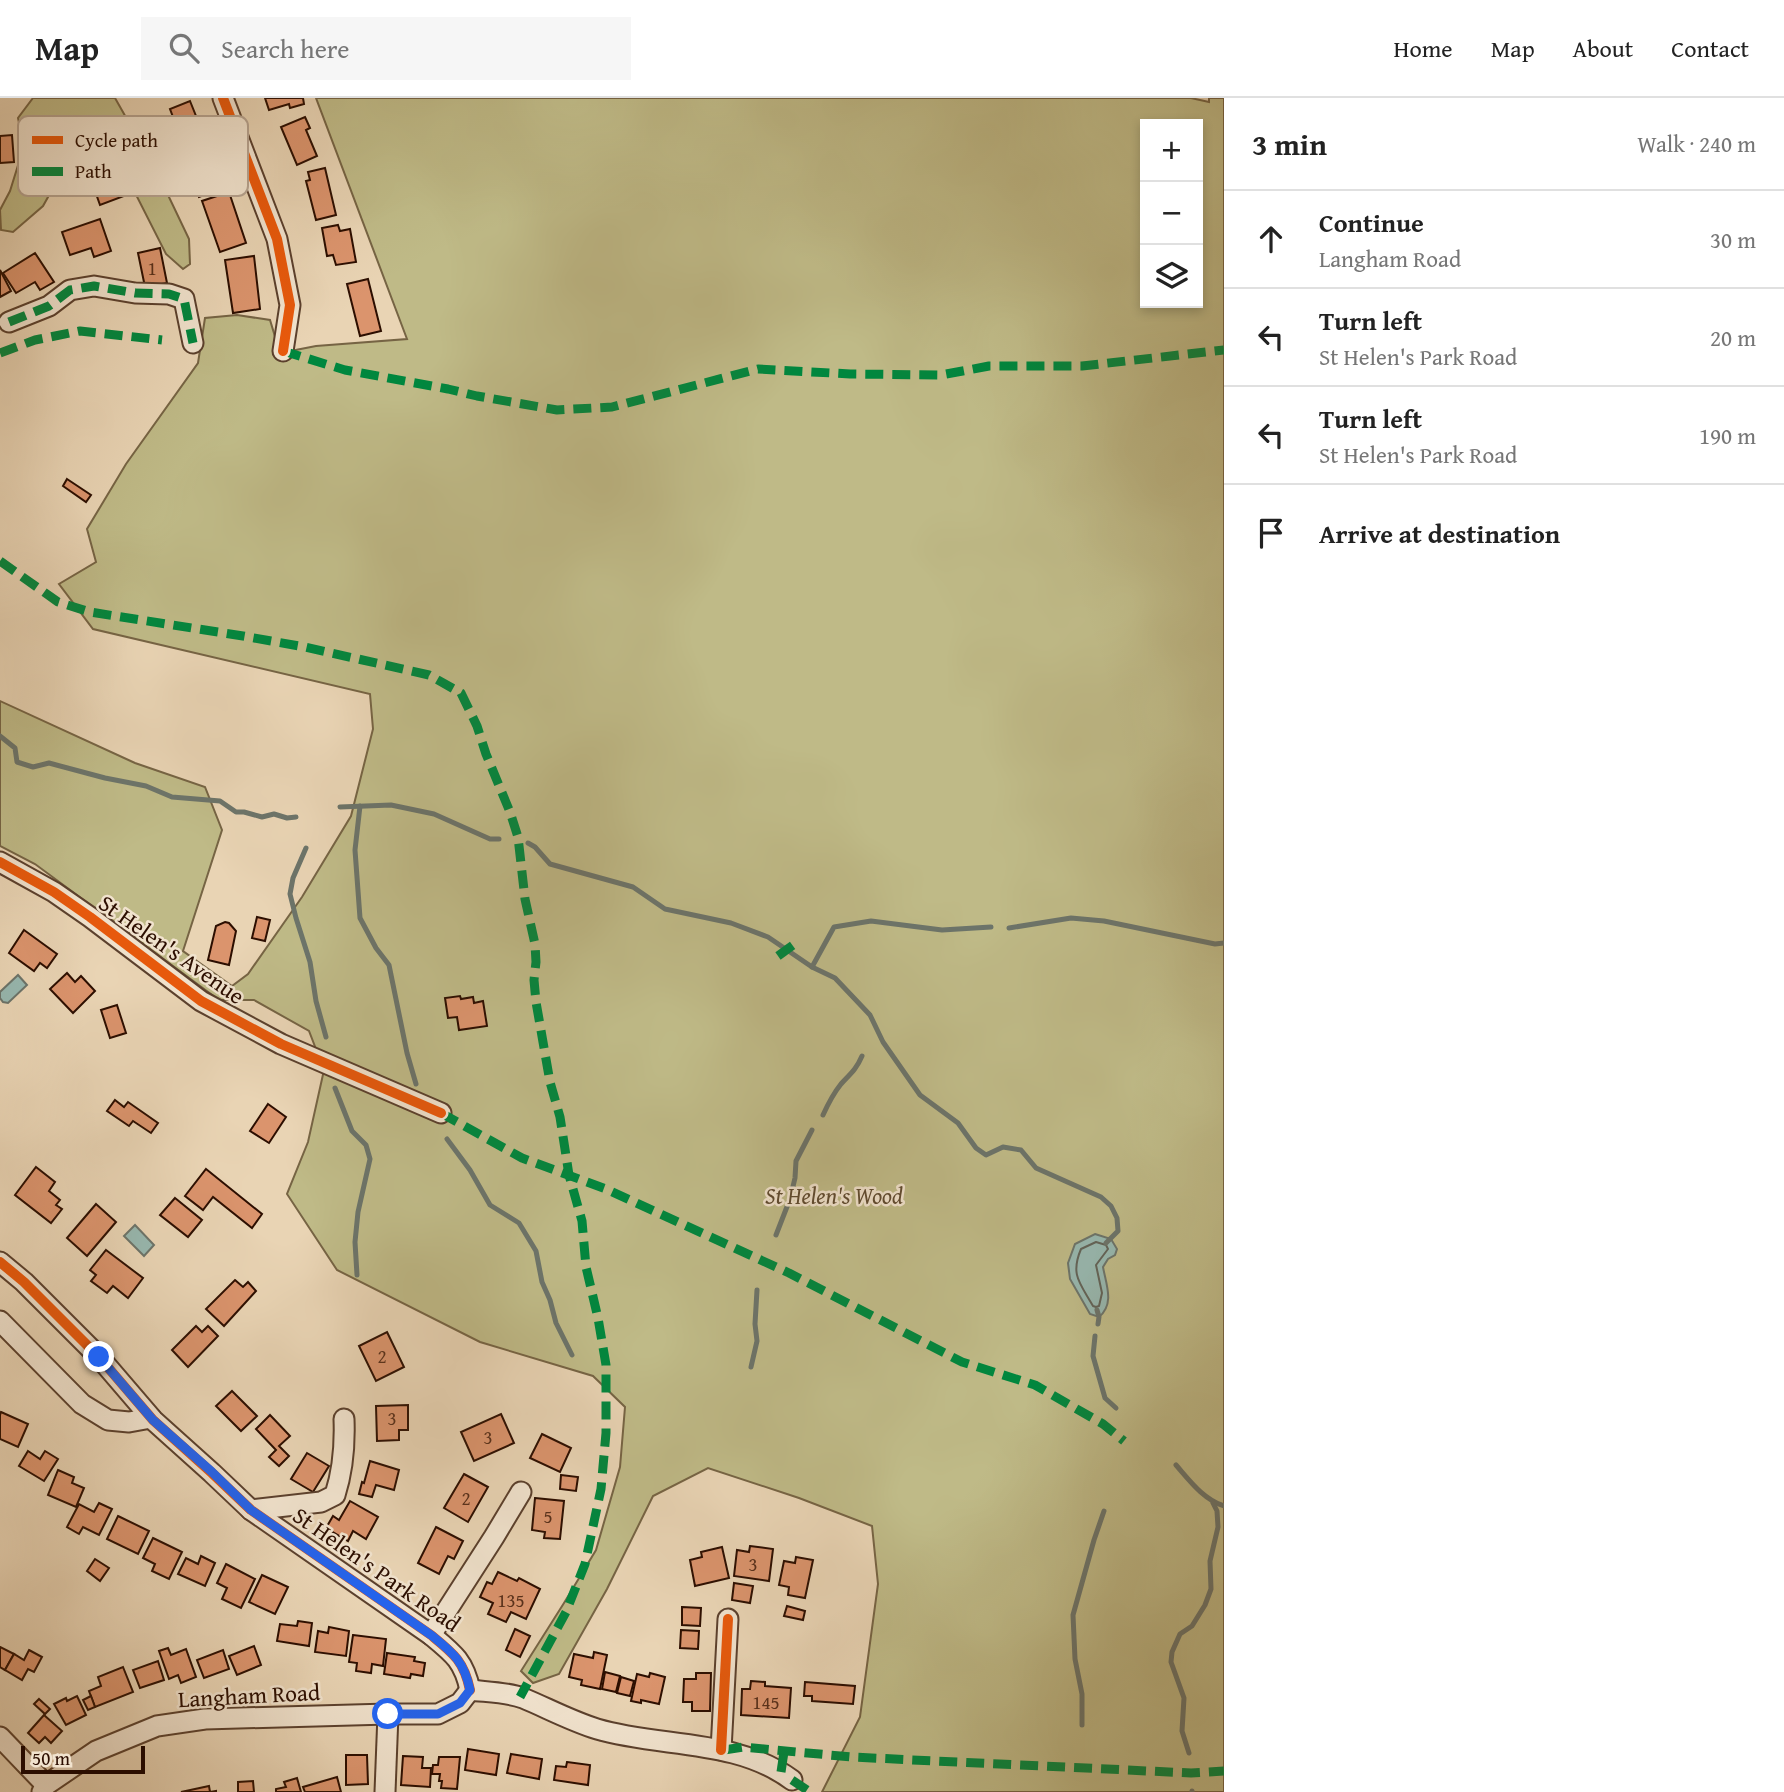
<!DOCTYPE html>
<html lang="en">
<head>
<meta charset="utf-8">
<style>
	:root { --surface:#fff; --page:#f6f6f6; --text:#222; --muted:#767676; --line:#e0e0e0 }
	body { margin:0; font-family:"Gentium Book Plus",serif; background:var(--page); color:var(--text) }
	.controls { position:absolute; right:21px; top:21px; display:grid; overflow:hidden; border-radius:0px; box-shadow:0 4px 10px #0003 }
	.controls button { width:63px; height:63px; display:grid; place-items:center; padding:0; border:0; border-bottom:2px solid var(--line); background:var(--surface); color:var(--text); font:35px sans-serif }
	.scale { position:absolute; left:21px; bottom:18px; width:124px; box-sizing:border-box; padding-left:7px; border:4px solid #2c0e00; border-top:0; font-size:19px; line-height:24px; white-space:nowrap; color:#2c0e00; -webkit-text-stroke:5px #f1e3ce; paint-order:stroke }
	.stop { position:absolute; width:21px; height:21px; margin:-16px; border:5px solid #2563eb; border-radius:50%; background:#fff }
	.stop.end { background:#2563eb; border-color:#fff; box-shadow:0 2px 7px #0008 }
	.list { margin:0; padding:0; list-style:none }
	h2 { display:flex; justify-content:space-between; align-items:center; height:91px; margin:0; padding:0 28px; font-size:30px }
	h2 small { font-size:23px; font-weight:400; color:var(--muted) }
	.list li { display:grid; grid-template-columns:46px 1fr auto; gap:21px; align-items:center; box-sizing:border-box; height:98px; padding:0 28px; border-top:2px solid var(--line) }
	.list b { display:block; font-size:26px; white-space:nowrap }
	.list p { margin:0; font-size:23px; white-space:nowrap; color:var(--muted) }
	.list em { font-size:23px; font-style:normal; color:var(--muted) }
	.icon { flex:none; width:38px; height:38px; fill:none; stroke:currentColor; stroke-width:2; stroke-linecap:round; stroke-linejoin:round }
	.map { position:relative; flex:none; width:1224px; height:1694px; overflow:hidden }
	header { display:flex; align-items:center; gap:42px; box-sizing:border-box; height:98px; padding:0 35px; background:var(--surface); border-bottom:2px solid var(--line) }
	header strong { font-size:33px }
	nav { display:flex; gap:38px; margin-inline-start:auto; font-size:24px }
	.search { width:490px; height:63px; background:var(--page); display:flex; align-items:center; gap:18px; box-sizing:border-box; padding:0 24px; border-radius:0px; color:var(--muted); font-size:26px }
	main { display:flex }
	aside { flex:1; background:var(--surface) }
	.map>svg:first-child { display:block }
	.green { fill:#bfba87; stroke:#766444; stroke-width:2; fill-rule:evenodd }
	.water { fill:#97b8b0; stroke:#6c746a; stroke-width:2 }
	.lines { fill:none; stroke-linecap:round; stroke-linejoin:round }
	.shore { stroke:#626358; stroke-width:2 }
	.stream { stroke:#6c746a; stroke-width:5 }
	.building { fill:#db946d; stroke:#2c0e00; stroke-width:2 }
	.minor-casing { stroke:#5b402d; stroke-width:23 }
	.minor { stroke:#f1e3ce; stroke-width:19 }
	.quiet { stroke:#00873e; stroke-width:9; stroke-dasharray:18 9; stroke-linecap:butt }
	.cycleway-casing { stroke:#f1e3ce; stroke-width:15 }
	.cycleway { stroke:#e8590c; stroke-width:10 }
	.route { stroke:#2563eb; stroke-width:9 }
	.labels { text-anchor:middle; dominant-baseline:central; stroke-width:5; stroke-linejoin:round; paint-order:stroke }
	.number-label { font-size:19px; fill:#58301b }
	.street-label { font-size:23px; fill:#2c0e00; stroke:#f1e3ce }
	.park-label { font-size:23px; font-style:italic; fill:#5f4a2f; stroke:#f1e3ce }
	.key { fill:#f1e3ce; stroke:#b6a390; stroke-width:2 }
	.key-label { font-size:19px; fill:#2c0e00 }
</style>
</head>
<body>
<header>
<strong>Map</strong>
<div class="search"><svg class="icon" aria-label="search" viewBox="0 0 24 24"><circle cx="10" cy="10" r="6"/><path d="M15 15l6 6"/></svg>Search here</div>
<nav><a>Home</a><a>Map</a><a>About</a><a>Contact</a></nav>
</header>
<main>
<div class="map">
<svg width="1224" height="1694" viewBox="0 0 1224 1694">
	<rect width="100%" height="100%" fill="#e9d4b4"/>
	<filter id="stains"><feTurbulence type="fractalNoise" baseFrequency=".00286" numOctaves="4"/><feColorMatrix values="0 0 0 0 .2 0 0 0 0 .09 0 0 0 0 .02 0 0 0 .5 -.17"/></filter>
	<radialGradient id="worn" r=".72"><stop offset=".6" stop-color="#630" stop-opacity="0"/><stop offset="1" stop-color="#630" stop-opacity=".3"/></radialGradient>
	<g class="green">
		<path d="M33 0H115L158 76 189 141 190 166 183 171 166 156 123 71 98 33 89 34 72 56 43 108 13 134 1 132 0 112 10 93 24 48 18 20Z"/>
		<path d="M316 0H1191L1209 4V0H1224V1694H822L860 1619 878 1486 872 1428 799 1400 708 1370 653 1398 607 1491 559 1576 533 1585 521 1573 564 1505 596 1452 620 1369 625 1309 593 1278 480 1244 337 1172 287 1096 308 1044 324 972 309 933 254 902H219L35 766 0 748V603L135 665 205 689 222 732 183 853 232 888 248 876 302 799 351 718 373 631 370 596 93 531 59 486 96 464 87 431 126 366 198 265 205 220 237 217 270 222 280 255 316 248 407 241ZM1145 26H1198V205H1145Z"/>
	</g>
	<g class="water">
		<path d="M18 877 27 887 8 905 3 904 0 900V894Z"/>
		<path d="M135 1127 154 1147 144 1158 124 1138Z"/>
		<path d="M1095 1136 1111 1141 1117 1151 1115 1157 1108 1161 1103 1169C1106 1186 1115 1206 1099 1219L1090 1216 1070 1181 1068 1165 1075 1146Z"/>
	</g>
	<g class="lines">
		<path class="shore" d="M1096 1144 1106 1147 1108 1151 1096 1167 1102 1195 1099 1208 1096 1209 1093 1208C1080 1185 1070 1177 1081 1151Z"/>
		<g class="stream">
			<path d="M0 638 15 650 17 664 33 669 49 665 105 680 146 688 172 699 220 703 236 714H244L262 719 274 716 287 720 296 719"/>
			<path d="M360 708 355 752 360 820 376 850 389 867 407 955 416 986"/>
			<path d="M340 709 391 707 434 716 490 741H499"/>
			<path d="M528 745 535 749 550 766 633 789 665 811 731 825 768 839 812 869 835 880 870 917 883 944 920 997 958 1025 976 1050 986 1057 1003 1049 1021 1052 1036 1070 1101 1099 1111 1108 1117 1120 1118 1133 1106 1145"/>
			<path d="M306 750 293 780 290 796 296 820 310 864 316 903 326 939"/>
			<path d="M1009 830 1071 820 1104 823 1215 846 1224 845"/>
			<path d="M812 869 834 829 871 823 942 832 991 829"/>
			<path d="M335 990 352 1033 366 1047 370 1061 358 1114 355 1144 357 1177"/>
			<path d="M823 1017C828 1006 833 996 841 986 850 976 856 972 862 958"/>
			<path d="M447 1041 470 1072 490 1107 519 1125 536 1153 542 1184 550 1202 556 1225 572 1257"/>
			<path d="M776 1137 790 1101 795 1080 796 1063 812 1032"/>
			<path d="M1097 1212 1099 1219 1098 1226"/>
			<path d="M1095 1238 1093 1258 1105 1300 1116 1310"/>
			<path d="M751 1269 757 1243 755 1226 757 1192"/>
			<path d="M1176 1367C1190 1383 1203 1401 1224 1408"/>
			<path d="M1082 1627V1596L1075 1561 1073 1517 1094 1442 1104 1413"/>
			<path d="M1189 1655 1182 1633 1184 1600 1171 1564 1172 1554 1180 1536 1192 1528 1205 1507 1211 1491 1210 1463 1218 1429 1217 1413 1213 1405"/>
			<path d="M1192 1693V1694"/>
		</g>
	</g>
	<g class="building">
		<path d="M265 0H303L304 6 290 10 289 6 269 12Z"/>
		<path d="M190 3 202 33 181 40 170 11Z"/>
		<path d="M305 19 310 30 306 32 317 58 297 67 281 29Z"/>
		<path d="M12 37 14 64 0 65V38Z"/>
		<path d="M207 38 226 89 199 99 180 48Z"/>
		<path d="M325 70 336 117 316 122 306 83 310 82 308 74Z"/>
		<path d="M117 78 124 98 100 107 93 87Z"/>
		<path d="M229 94 246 145 220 154 202 103Z"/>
		<path d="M100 121 111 153 94 159 91 150 70 157 62 134Z"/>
		<path d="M338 127 340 133 350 131 356 164 336 167 333 157 327 158 322 130Z"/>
		<path d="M160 150 167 185 145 189 138 155Z"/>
		<path d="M35 155 54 184 40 192 35 184 16 195 3 175Z"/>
		<path d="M254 158 260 211 233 215 225 162Z"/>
		<path d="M0 172 11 193 0 199Z"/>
		<path d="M368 181 381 233 360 238 347 186Z"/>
		<path d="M67 381 91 397 86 404 63 388Z"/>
		<path d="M257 819 270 822 265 843 252 840Z"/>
		<path d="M225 824 229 825 236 833 229 867 208 862 216 828Z"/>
		<path d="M24 832 57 856 47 870 40 865 34 873 9 855Z"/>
		<path d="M67 875 75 884 81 878 95 893 73 915 50 891Z"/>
		<path d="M460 898 461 901 473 899 474 905 483 903 487 928 459 932 457 919 448 920 445 900Z"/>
		<path d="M117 907 126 935 110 940 101 912Z"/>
		<path d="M115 1002 124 1009 128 1004 158 1025 151 1035 133 1023 129 1028 107 1013Z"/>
		<path d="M268 1006 286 1019 269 1045 250 1033Z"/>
		<path d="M36 1069 55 1084 49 1093 60 1102 56 1107 62 1111 51 1125 15 1097Z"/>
		<path d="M206 1071 262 1116 252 1130 213 1099 203 1112 185 1098Z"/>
		<path d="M175 1100 202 1122 188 1139 160 1117Z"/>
		<path d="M96 1106 116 1124 87 1158 67 1140Z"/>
		<path d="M106 1152 143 1180 128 1200 113 1188 107 1195 91 1183 96 1177 90 1172Z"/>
		<path d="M235 1182 243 1189 248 1184 256 1193 224 1228 206 1211Z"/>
		<path d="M196 1228 202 1234 208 1228 218 1238 188 1269 172 1252Z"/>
		<path d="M387 1234 404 1269 376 1283 359 1248Z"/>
		<path d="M232 1293 257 1318 241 1333 216 1308Z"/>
		<path d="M408 1307V1332H399V1342L377 1343 376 1308Z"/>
		<path d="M1 1314 28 1326 18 1349 0 1341V1317Z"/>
		<path d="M501 1316 514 1345 474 1363 461 1334Z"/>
		<path d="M270 1317 290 1338 279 1348 289 1358 279 1368 269 1359 276 1352 256 1331Z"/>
		<path d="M542 1336 571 1350 560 1374 530 1360Z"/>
		<path d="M28 1353 40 1361 45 1353 58 1361 44 1383 19 1368Z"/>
		<path d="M307 1355 329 1368 313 1394 291 1381Z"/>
		<path d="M370 1363 399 1372 394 1392 376 1387 372 1399 359 1396 362 1384 364 1385Z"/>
		<path d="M58 1372 74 1379 72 1385 84 1390 76 1409 48 1397Z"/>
		<path d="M464 1376 488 1389 468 1424 444 1410Z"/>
		<path d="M561 1377 578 1379 576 1393 560 1391Z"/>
		<path d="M535 1400 564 1403 560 1441 544 1440 545 1434 532 1432Z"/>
		<path d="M350 1403 378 1419 366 1441 353 1433 348 1443 326 1430 333 1418 339 1422Z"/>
		<path d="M99 1405 112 1411 99 1437 83 1429 79 1436 67 1429 79 1406 94 1414Z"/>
		<path d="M118 1418 149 1433 138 1456 107 1441Z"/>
		<path d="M436 1429 463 1443 454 1461 448 1458 439 1476 418 1465Z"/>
		<path d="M153 1440 182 1454 169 1481 152 1473 155 1466 143 1460Z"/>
		<path d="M750 1448 773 1451 769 1483 734 1478 737 1452 749 1454Z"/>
		<path d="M722 1449 729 1480 695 1488 690 1462 702 1459 701 1454Z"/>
		<path d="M201 1458 215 1465 205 1488 178 1476 186 1460 198 1466Z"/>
		<path d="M796 1459 813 1462 805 1500 788 1497 789 1489 779 1487 784 1463 795 1465Z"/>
		<path d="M95 1461 109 1470 100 1483 87 1473Z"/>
		<path d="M226 1466 255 1481 241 1510 222 1501 227 1490 217 1485Z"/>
		<path d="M498 1474 517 1483 519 1480 540 1491 526 1521 511 1514 506 1524 488 1516 493 1505 480 1499 487 1484 492 1486Z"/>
		<path d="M262 1477 288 1489 275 1516 249 1504Z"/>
		<path d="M734 1485 753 1488 750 1505 732 1502Z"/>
		<path d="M787 1508 805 1513 803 1522 784 1518Z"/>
		<path d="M682 1509 701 1510 700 1528 682 1527Z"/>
		<path d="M298 1523 312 1525 309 1548 277 1543 280 1526 297 1528Z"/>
		<path d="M329 1529 349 1533 346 1558 315 1554 318 1533 328 1535Z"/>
		<path d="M515 1531 530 1538 520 1559 506 1552Z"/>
		<path d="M681 1532 699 1533 698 1551 680 1550Z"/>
		<path d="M353 1537 386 1541 383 1568 372 1566 371 1575 356 1573 357 1565 349 1564Z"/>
		<path d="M254 1548 261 1567 237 1577 229 1558Z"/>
		<path d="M0 1549 14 1556 5 1572 0 1569Z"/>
		<path d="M168 1550 171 1557 186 1551 196 1579 181 1585 178 1577 169 1581 159 1553Z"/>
		<path d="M29 1552 42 1559 34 1574 28 1571 22 1582 5 1572 14 1556 24 1562Z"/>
		<path d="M223 1552 229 1571 204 1580 197 1562Z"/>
		<path d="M594 1554 607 1557 600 1591 581 1587 582 1582 569 1579 574 1556 593 1560Z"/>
		<path d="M387 1555 415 1559 414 1563 425 1565 423 1578 411 1576 410 1580 384 1576Z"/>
		<path d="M158 1563 164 1582 140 1590 133 1572Z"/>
		<path d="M123 1569 133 1594 95 1609 89 1593 101 1588 98 1579Z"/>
		<path d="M605 1574 620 1578 616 1594 602 1591Z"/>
		<path d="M650 1575 665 1579 659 1606 641 1602V1605L631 1603 637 1576 649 1579Z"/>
		<path d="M696 1575H711L710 1613H692V1604H683L684 1581H696Z"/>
		<path d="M621 1579 634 1583 630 1598 617 1595Z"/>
		<path d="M751 1583 765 1584V1588L791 1590 789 1620 741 1617 742 1591H750Z"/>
		<path d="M805 1584 855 1588 853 1606 812 1603V1598H804Z"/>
		<path d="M77 1598 86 1617 66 1627 54 1606 66 1600 67 1603Z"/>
		<path d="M91 1598 95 1609 88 1612 83 1602Z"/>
		<path d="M39 1601 50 1611 45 1616 34 1606Z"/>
		<path d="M44 1617 62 1633 51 1645 45 1639 39 1645 28 1635Z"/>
		<path d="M468 1651 499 1656 496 1677 465 1672Z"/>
		<path d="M511 1656 542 1661 539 1681 507 1675Z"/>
		<path d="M346 1657H367L368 1686 346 1687Z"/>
		<path d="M403 1658 423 1659 422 1670H431L430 1689 401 1687Z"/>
		<path d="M439 1659H460L457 1691 441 1690 442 1683H439L440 1676H432L433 1667H438Z"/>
		<path d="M567 1664 590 1667 588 1687 554 1682 556 1668 566 1669Z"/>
		<path d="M337 1679 341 1694H305L303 1689Z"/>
		<path d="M297 1680 301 1694H276V1691L286 1689 284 1684Z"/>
		<path d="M253 1683 254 1694H238V1684Z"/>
		<path d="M209 1688 210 1694 216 1693V1694H181Z"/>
	</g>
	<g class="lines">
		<defs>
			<g id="minor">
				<path d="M223 0 277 141 290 207 283 253"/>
				<path d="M9 224 49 208 70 192 94 188 135 195 169 196 184 201 193 245"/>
				<path d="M0 764 54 794 90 819 201 903 281 946 441 1015"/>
				<path d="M0 1164 24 1184 99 1259 153 1322 212 1375 251 1412 431 1537C453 1555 464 1563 470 1592"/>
				<path d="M0 1223 82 1306 108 1322 129 1324 151 1320"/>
				<path d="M251 1412 321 1404 335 1397C343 1372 345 1347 344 1321"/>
				<path d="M431 1537 494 1439 521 1394"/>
				<path d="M470 1592C486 1594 507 1594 523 1600 547 1610 571 1623 597 1631 661 1650 735 1640 792 1682"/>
				<path d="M0 1639 46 1687"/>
				<path d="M721 1652 728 1521"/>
				<path d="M42 1694 46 1687 96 1653 157 1628 205 1621 388 1616H438L460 1605 470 1592"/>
				<path d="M385 1694 388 1616"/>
			</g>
		</defs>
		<use href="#minor" class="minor-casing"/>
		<use href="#minor" class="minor"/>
		<g class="quiet">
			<path d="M9 224 49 208 70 192 94 188 135 195 169 196 184 201 193 245"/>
			<path d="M283 253 345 272 448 291 477 298 557 312 612 309 758 271 850 276 941 277 989 268H1082L1224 252"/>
			<path d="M0 255 35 242 80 233 162 242"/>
			<path d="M0 463 58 504 90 514 243 538 305 549 429 577 461 595 477 628 486 656 510 714 518 739 525 801 535 846 536 864 534 882 536 904 550 984 560 1019 569 1077 582 1123 586 1169 598 1220 606 1267V1335L601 1391 585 1466 566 1514 520 1599"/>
			<path d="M778 858 796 845"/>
			<path d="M441 1015 522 1060 606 1091 789 1175 962 1264 1035 1287 1103 1326 1124 1343"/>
			<path d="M724 1652 743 1649 851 1659 1191 1675 1224 1673"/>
			<path d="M781 1674 784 1654"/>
			<path d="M792 1682 810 1694"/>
		</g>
		<defs>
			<g id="cycleway">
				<path d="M223 0 277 141 290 207 283 253"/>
				<path d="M0 764 54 794 90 819 201 903 281 946 441 1015"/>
				<path d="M0 1164 24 1184 99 1259 153 1322 212 1375 251 1412 431 1537C453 1555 464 1563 470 1592"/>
				<path d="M721 1652 728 1521"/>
			</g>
		</defs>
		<use href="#cycleway" class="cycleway-casing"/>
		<use href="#cycleway" class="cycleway"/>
	</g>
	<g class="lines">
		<path class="route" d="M99 1259 153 1322 212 1374 251 1412 431 1537C453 1555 464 1563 470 1592L460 1605 438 1616H388"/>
	</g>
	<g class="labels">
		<g class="number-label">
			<text x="152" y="170">1</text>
			<text x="382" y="1258">2</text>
			<text x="392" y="1320">3</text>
			<text x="488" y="1339">3</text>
			<text x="466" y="1400">2</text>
			<text x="548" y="1418">5</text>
			<text x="753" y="1466">3</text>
			<text x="511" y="1502">135</text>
			<text x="766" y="1604">145</text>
		</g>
		<g class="street-label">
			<text transform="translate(172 851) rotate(35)">St Helen's Avenue</text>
			<text transform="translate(377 1471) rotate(35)">St Helen's Park Road</text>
			<text transform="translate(249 1597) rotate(-3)">Langham Road</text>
		</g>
		<g class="park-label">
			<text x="834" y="1097">St Helen's Wood</text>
		</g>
	</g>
	<rect x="18" y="18" width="230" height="80" rx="10" class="key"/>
	<rect x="32" y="38" width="31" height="8" fill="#e8590c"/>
	<rect x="32" y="69" width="31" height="9" fill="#00873e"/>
	<g class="key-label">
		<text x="75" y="49">Cycle path</text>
		<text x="75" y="80">Path</text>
	</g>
	<rect width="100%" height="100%" filter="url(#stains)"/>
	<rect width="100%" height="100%" fill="url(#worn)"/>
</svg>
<div class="controls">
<button>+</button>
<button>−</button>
<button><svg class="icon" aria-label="layers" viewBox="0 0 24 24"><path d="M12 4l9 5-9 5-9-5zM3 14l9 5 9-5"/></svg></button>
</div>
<div class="scale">50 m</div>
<div class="stop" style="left:388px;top:1616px"></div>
<div class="stop end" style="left:99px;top:1259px"></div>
</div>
<aside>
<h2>3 min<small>Walk · 240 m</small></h2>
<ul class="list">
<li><svg class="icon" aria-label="ahead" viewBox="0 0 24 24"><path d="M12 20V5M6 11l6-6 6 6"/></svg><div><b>Continue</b><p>Langham Road</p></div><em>30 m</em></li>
<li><svg class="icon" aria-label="left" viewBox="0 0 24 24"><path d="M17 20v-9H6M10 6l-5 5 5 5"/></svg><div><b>Turn left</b><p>St Helen's Park Road</p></div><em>20 m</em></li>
<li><svg class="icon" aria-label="left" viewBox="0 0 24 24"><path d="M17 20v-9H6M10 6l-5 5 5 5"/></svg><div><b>Turn left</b><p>St Helen's Park Road</p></div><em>190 m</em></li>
<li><svg class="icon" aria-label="arrive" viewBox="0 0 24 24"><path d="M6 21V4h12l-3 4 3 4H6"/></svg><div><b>Arrive at destination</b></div></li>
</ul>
</aside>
</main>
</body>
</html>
